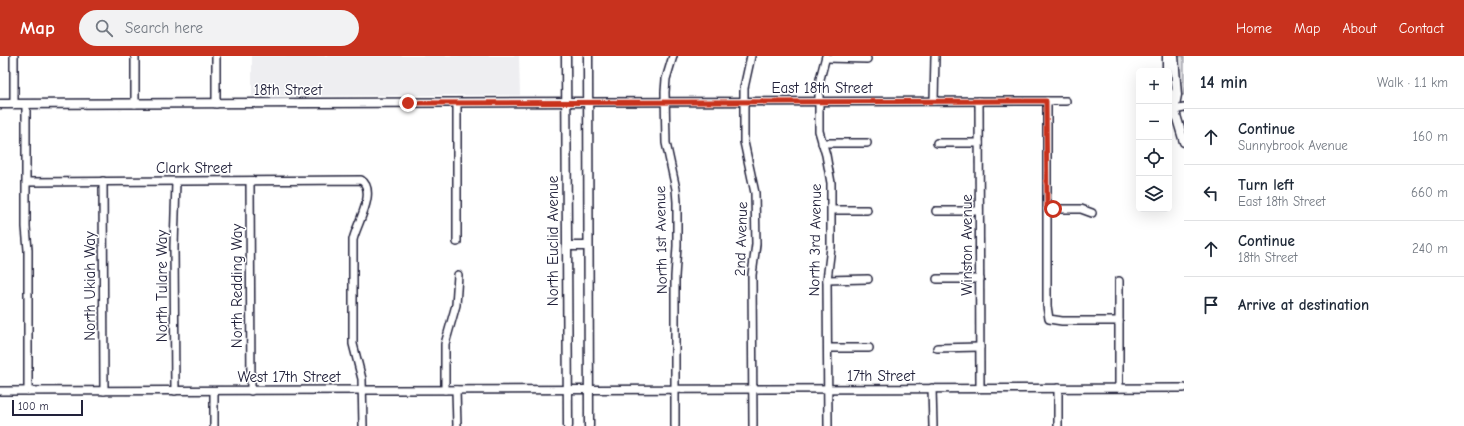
<!DOCTYPE html>
<html lang="en">
<head>
<meta charset="utf-8">
<style>
	:root { --surface:#fff; --page:#f2f2f3; --text:#1f2937; --muted:#747a83; --line:#e0e1e3; --accent:#c8321e }
	body { margin:0; font-family:"Comic Neue",sans-serif; background:var(--page); color:var(--text) }
	.controls { position:absolute; right:12px; top:12px; display:grid; overflow:hidden; border-radius:6px; box-shadow:0 4px 16px #0002 }
	.controls button { width:36px; height:36px; display:grid; place-items:center; padding:0; border:0; border-bottom:1px solid var(--line); background:var(--surface); color:var(--text); font:20px sans-serif }
	.scale { position:absolute; left:12px; bottom:10px; width:71px; box-sizing:border-box; padding-left:4px; border:2px solid #22223b; border-top:0; font-size:11px; line-height:14px; white-space:nowrap; color:#22223b; -webkit-text-stroke:3px #fff; paint-order:stroke }
	.stop { position:absolute; width:12px; height:12px; margin:-9px; border:3px solid #c8321e; border-radius:50%; background:#fff }
	.stop.end { background:#c8321e; border-color:#fff; box-shadow:0 1px 4px #0008 }
	.list { margin:0; padding:0; list-style:none }
	h2 { display:flex; justify-content:space-between; align-items:center; height:52px; margin:0; padding:0 16px; font-size:17px }
	h2 small { font-size:13px; font-weight:400; color:var(--muted) }
	.list li { display:grid; grid-template-columns:26px 1fr auto; gap:12px; align-items:center; box-sizing:border-box; height:56px; padding:0 16px; border-top:1px solid var(--line) }
	.list b { display:block; font-size:15px; white-space:nowrap }
	.list p { margin:0; font-size:13px; white-space:nowrap; color:var(--muted) }
	.list em { font-size:13px; font-style:normal; color:var(--muted) }
	.icon { flex:none; width:22px; height:22px; fill:none; stroke:currentColor; stroke-width:2; stroke-linecap:round; stroke-linejoin:round }
	.map { position:relative; flex:none; width:1184px; height:370px; overflow:hidden }
	header { display:flex; align-items:center; gap:24px; box-sizing:border-box; height:56px; padding:0 20px; background:var(--accent); color:#fff }
	header strong { font-size:19px }
	nav { display:flex; gap:22px; margin-inline-start:auto; font-size:14px }
	.search { width:280px; height:36px; background:var(--page); display:flex; align-items:center; gap:10px; box-sizing:border-box; padding:0 14px; border-radius:22px; color:var(--muted); font-size:15px }
	main { display:flex }
	aside { flex:1; background:var(--surface) }
	.map>svg:first-child { display:block }
	.built { fill:#eeeef1 }
	.green { fill:#dfdfe2; stroke:#80808e }
	.lines { fill:none; stroke-linecap:round; stroke-linejoin:round }
	.minor-casing { stroke:#22223b; stroke-width:10 }
	.major-casing { stroke:#22223b; stroke-width:11 }
	.minor { stroke:#fff; stroke-width:7 }
	.major { stroke:#fff; stroke-width:8 }
	.route { stroke:#c8321e; stroke-width:5 }
	.labels { text-anchor:middle; dominant-baseline:central; stroke-width:3; stroke-linejoin:round; paint-order:stroke }
	.street-label { font-size:15px; fill:#22223b; stroke:#fff }
</style>
</head>
<body>
<header>
<strong>Map</strong>
<div class="search"><svg class="icon" aria-label="search" viewBox="0 0 24 24"><circle cx="10" cy="10" r="6"/><path d="M15 15l6 6"/></svg>Search here</div>
<nav><a>Home</a><a>Map</a><a>About</a><a>Contact</a></nav>
</header>
<main>
<div class="map">
<svg width="1184" height="370" viewBox="0 0 1184 370">
	<rect width="100%" height="100%" fill="#fff"/>
	<filter id="ink" filterUnits="userSpaceOnUse"><feTurbulence type="fractalNoise" baseFrequency=".025" numOctaves="2"/><feDisplacementMap in="SourceGraphic" scale="8" xChannelSelector="R" yChannelSelector="G"/><feConvolveMatrix kernelMatrix="1 2 1 2 8 2 1 2 1" color-interpolation-filters="sRGB"/></filter>
	<g filter="url(#ink)">
		<path class="built" d="M252 0H519L520 39 252 40Z"/>
		<path class="green" d="M1179 0H1184V39H1180L1178 9Z"/>
		<g class="lines">
			<defs>
				<g id="minor">
					<path d="M14 0V48"/>
					<path d="M135 0V48"/>
					<path d="M216 0V48"/>
					<path d="M673 0 666 23 665 36 666 87 676 133 677 146V190L675 221V370"/>
					<path d="M751 0 744 32V86L755 137 756 188 752 219 753 370"/>
					<path d="M826 0 820 23 819 36V75L826 99 831 127V191L827 224 828 370"/>
					<path d="M826 2 867 3"/>
					<path d="M934 45 935 0"/>
					<path d="M979 45 980 332"/>
					<path d="M1047 45V250L1049 263 1062 265H1119"/>
					<path d="M588 46 1066 45"/>
					<path d="M457 47V186"/>
					<path d="M26 48V171L28 194V335"/>
					<path d="M1174 54 1184 52"/>
					<path d="M822 87H867"/>
					<path d="M937 87H979"/>
					<path d="M103 125 104 335"/>
					<path d="M250 125 251 335"/>
					<path d="M27 126 361 124C378 135 356 169 353 184V288L362 323 363 370"/>
					<path d="M1047 153H1081L1092 157"/>
					<path d="M832 154H867"/>
					<path d="M936 155H979"/>
					<path d="M937 223H980"/>
					<path d="M827 224 868 223"/>
					<path d="M1119 225V332"/>
					<path d="M828 292H869"/>
					<path d="M937 292 980 291"/>
					<path d="M932 332 933 370"/>
					<path d="M1058 332V370"/>
					<path d="M445 334V288L456 249 458 219"/>
					<path d="M456 334 457 370"/>
					<path d="M0 335 1184 332"/>
					<path d="M175 335 174 190 176 126"/>
					<path d="M214 335V370"/>
				</g>
				<g id="major">
					<path d="M566 0 568 370"/>
					<path d="M588 0 589 370"/>
					<path d="M1167 0V15"/>
					<path d="M1169 36 1184 86"/>
					<path d="M0 48 588 46"/>
					<path d="M1174 54 1177 39 1174 0"/>
					<path d="M567 190H588"/>
				</g>
			</defs>
			<use href="#minor" class="minor-casing"/>
			<use href="#major" class="major-casing"/>
			<use href="#minor" class="minor"/>
			<use href="#major" class="major"/>
		</g>
	</g>
	<g class="lines" filter="url(#ink)">
		<path class="route" d="M408 47 1046 45 1047 153H1053"/>
	</g>
	<g class="labels">
		<g class="street-label">
			<text x="822" y="32">East 18th Street</text>
			<text x="288" y="34">18th Street</text>
			<text x="194" y="112">Clark Street</text>
			<text transform="translate(741 183) rotate(-88)">2nd Avenue</text>
			<text transform="translate(661 184) rotate(-91)">North 1st Avenue</text>
			<text transform="translate(815 184) rotate(-89)">North 3rd Avenue</text>
			<text transform="translate(553 185) rotate(-90)">North Euclid Avenue</text>
			<text transform="translate(967 189) rotate(-90)">Winston Avenue</text>
			<text transform="translate(90 230) rotate(-90)">North Ukiah Way</text>
			<text transform="translate(162 230) rotate(-90)">North Tulare Way</text>
			<text transform="translate(237 230) rotate(-90)">North Redding Way</text>
			<text x="881" y="320">17th Street</text>
			<text x="289" y="321">West 17th Street</text>
		</g>
	</g>
</svg>
<div class="controls">
<button>+</button>
<button>−</button>
<button><svg class="icon" aria-label="locate" viewBox="0 0 24 24"><circle cx="12" cy="12" r="6"/><path d="M12 2v4M12 18v4M2 12h4M18 12h4"/></svg></button>
<button><svg class="icon" aria-label="layers" viewBox="0 0 24 24"><path d="M12 4l9 5-9 5-9-5zM3 14l9 5 9-5"/></svg></button>
</div>
<div class="scale">100 m</div>
<div class="stop" style="left:1053px;top:153px"></div>
<div class="stop end" style="left:408px;top:47px"></div>
</div>
<aside>
<h2>14 min<small>Walk · 1.1 km</small></h2>
<ul class="list">
<li><svg class="icon" aria-label="ahead" viewBox="0 0 24 24"><path d="M12 20V5M6 11l6-6 6 6"/></svg><div><b>Continue</b><p>Sunnybrook Avenue</p></div><em>160 m</em></li>
<li><svg class="icon" aria-label="left" viewBox="0 0 24 24"><path d="M17 20v-9H6M10 6l-5 5 5 5"/></svg><div><b>Turn left</b><p>East 18th Street</p></div><em>660 m</em></li>
<li><svg class="icon" aria-label="ahead" viewBox="0 0 24 24"><path d="M12 20V5M6 11l6-6 6 6"/></svg><div><b>Continue</b><p>18th Street</p></div><em>240 m</em></li>
<li><svg class="icon" aria-label="arrive" viewBox="0 0 24 24"><path d="M6 21V4h12l-3 4 3 4H6"/></svg><div><b>Arrive at destination</b></div></li>
</ul>
</aside>
</main>
</body>
</html>
